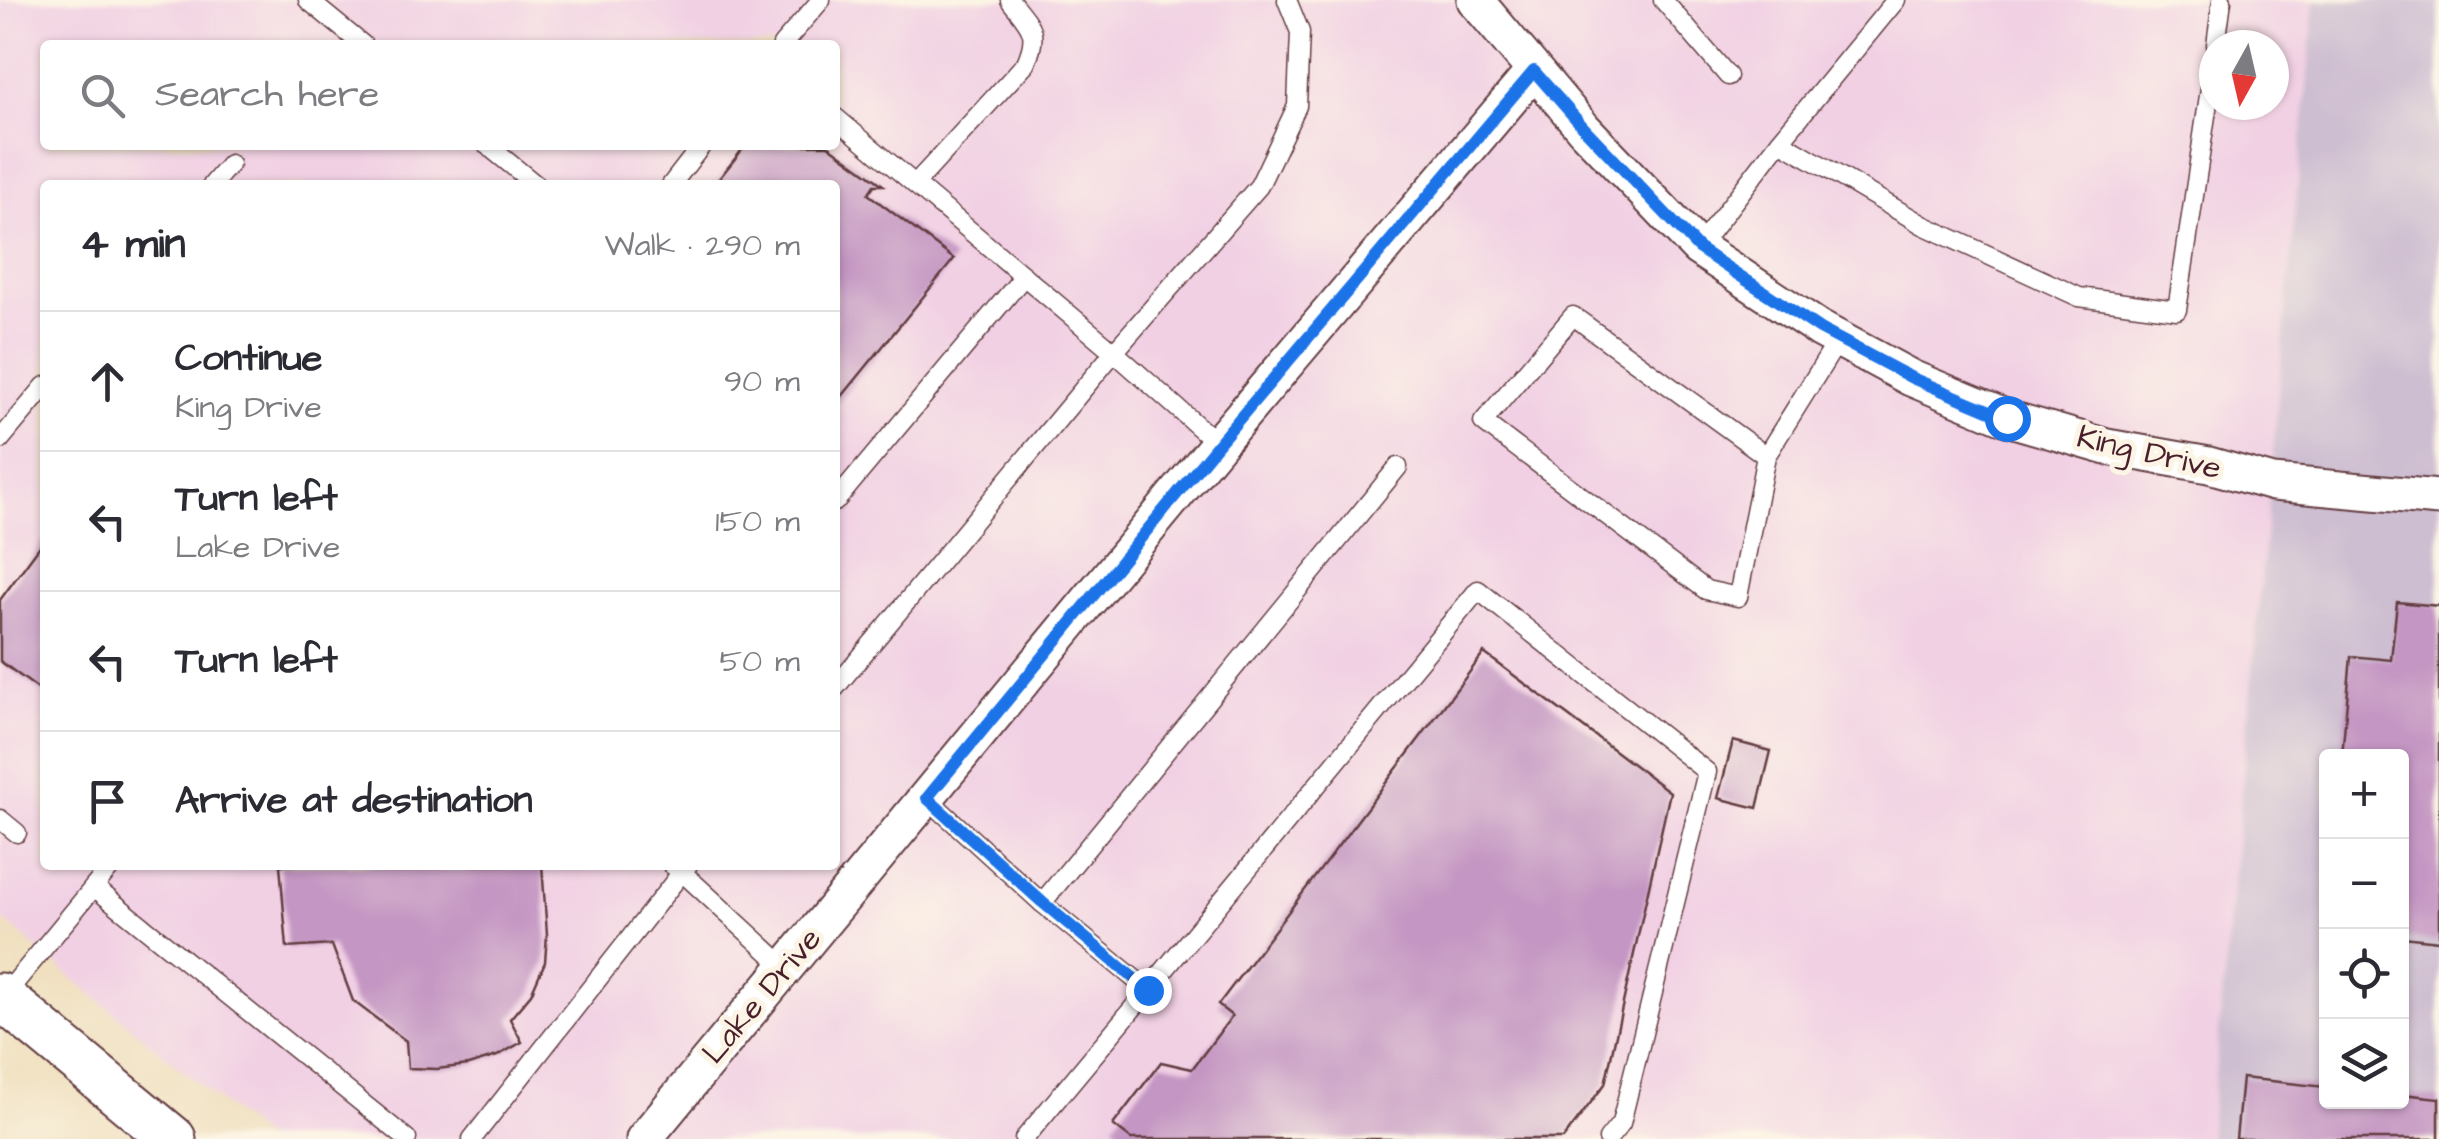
<!DOCTYPE html>
<html lang="en">
<head>
<meta charset="utf-8">
<style>
	:root { --surface:#fff; --page:#f2f2f3; --text:#2b2b33; --muted:#7c7c81; --line:#e1e1e2 }
	body { margin:0; font-family:"Architects Daughter",sans-serif; background:var(--page); color:var(--text) }
	.controls { position:absolute; right:30px; bottom:30px; display:grid; overflow:hidden; border-radius:10px; box-shadow:0 2px 8px #0004 }
	.controls button { width:90px; height:90px; display:grid; place-items:center; padding:0; border:0; border-bottom:2px solid var(--line); background:var(--surface); color:var(--text); font:50px sans-serif }
	.compass { position:absolute; left:2199px; top:30px; width:90px; height:90px; border-radius:50%; background:var(--surface); box-shadow:0 2px 8px #0004; rotate:188deg }
	.stop { position:absolute; width:30px; height:30px; margin:-22px; border:8px solid #1a73e8; border-radius:50%; background:#fff }
	.stop.end { background:#1a73e8; border-color:#fff; box-shadow:0 2px 10px #0008 }
	.list { margin:0; padding:0; list-style:none }
	h2 { display:flex; justify-content:space-between; align-items:center; height:130px; margin:0; padding:0 40px; font-size:42px }
	h2 small { font-size:32px; font-weight:400; color:var(--muted) }
	.list li { display:grid; grid-template-columns:65px 1fr auto; gap:30px; align-items:center; box-sizing:border-box; height:140px; padding:0 40px; border-top:2px solid var(--line) }
	.list b { display:block; font-size:38px; white-space:nowrap }
	.list p { margin:0; font-size:32px; white-space:nowrap; color:var(--muted) }
	.list em { font-size:32px; font-style:normal; color:var(--muted) }
	.icon { flex:none; width:55px; height:55px; fill:none; stroke:currentColor; stroke-width:2; stroke-linecap:round; stroke-linejoin:round }
	.map { position:relative; flex:none; width:2439px; height:1139px; overflow:hidden }
	.search { position:absolute; background:var(--surface); box-shadow:0 2px 8px #0004; left:40px; top:40px; width:800px; height:110px; display:flex; align-items:center; gap:25px; box-sizing:border-box; padding:0 35px; border-radius:10px; color:var(--muted); font-size:38px }
	.panel { position:absolute; background:var(--surface); box-shadow:0 2px 8px #0004; left:40px; top:180px; width:800px; height:690px; border-radius:10px }
	.map>svg:first-child { display:block }
	.built { fill:#f1d0e4; fill-rule:evenodd }
	.industrial { fill:#cebed1; fill-rule:evenodd }
	.building { fill:#c496c3 }
	.lines { fill:none; stroke-linecap:round; stroke-linejoin:round }
	.service-casing { stroke:#633c41; stroke-width:21 }
	.minor-casing { stroke:#633c41; stroke-width:39 }
	.tertiary-casing { stroke:#633c41; stroke-width:49 }
	.service { stroke:#fff; stroke-width:18 }
	.minor { stroke:#fff; stroke-width:35 }
	.tertiary { stroke:#fff; stroke-width:45 }
	.route { stroke:#1a73e8; stroke-width:12 }
	.labels { text-anchor:middle; dominant-baseline:central; stroke-width:10; stroke-linejoin:round; paint-order:stroke }
	.street-label { font-size:32px; fill:#4a1f2b; stroke:#fcf5e5 }
</style>
</head>
<body>
<div class="map">
<svg width="2439" height="1139" viewBox="0 0 2439 1139">
	<rect width="100%" height="100%" fill="#fcf5e5"/>
	<filter id="ink" filterUnits="userSpaceOnUse"><feTurbulence type="fractalNoise" baseFrequency=".01" numOctaves="2"/><feDisplacementMap in="SourceGraphic" scale="20" xChannelSelector="R" yChannelSelector="G"/><feConvolveMatrix kernelMatrix="1 2 1 2 8 2 1 2 1" color-interpolation-filters="sRGB"/></filter>
	<filter id="wash" filterUnits="userSpaceOnUse"><feTurbulence type="fractalNoise" baseFrequency=".0048" numOctaves="4" result="noise"/><feDisplacementMap in="SourceGraphic" scale="40" xChannelSelector="R" yChannelSelector="G"/><feGaussianBlur stdDeviation="2.25" result="paint"/><feColorMatrix in="noise" values="0 0 0 0 0 0 0 0 0 0 0 0 0 0 0 0 0 1.4 0 .05"/><feComposite in="paint" operator="in"/></filter>
	<g filter="url(#wash)">
		<rect width="100%" height="100%" fill="#f0e0c0"/>
		<path class="built" d="M0 0H2315L2209 1139H265L0 917ZM45 45H835V145H45ZM2214 45H2274V105H2214ZM45 185H835V865H45Z"/>
		<path class="industrial" d="M2315 0H2439V1139H2209ZM2326 756H2402V1102H2326Z"/>
		<g id="blocks">
			<g class="building">
				<path d="M746 145H828L883 185H874L868 194 954 259 835 405V185H714Z"/>
				<path d="M45 539V694L0 661V600Z"/>
				<path d="M2397 602 2439 606V941L2402 937V756H2342L2351 656 2391 660Z"/>
				<path d="M1484 653 1670 792 1605 1084 1563 1139H1131L1113 1125 1161 1062 1192 1069 1232 1016 1218 1005Z"/>
				<path d="M1733 741 1771 751 1757 808 1718 798Z"/>
				<path d="M280 865H542L547 934 545 962 531 994 510 1019 522 1042 497 1056 468 1065 437 1069 408 1068 406 1041 353 1001 332 945 287 948Z"/>
				<path d="M2242 1078 2326 1087V1102H2402V1094L2439 1098V1139H2236Z"/>
			</g>
		</g>
	</g>
	<g filter="url(#ink)">
		<use href="#blocks" fill-opacity="0" stroke="#633c41" stroke-width="2.5"/>
		<g class="lines">
			<defs>
				<g id="service">
					<path d="M308 0 363 45"/>
					<path d="M1663 0 1728 76"/>
					<path d="M782 45 821 0"/>
					<path d="M2216 45 2222 0"/>
					<path d="M835 117 1114 352 835 688"/>
					<path d="M1780 141 1896 0"/>
					<path d="M487 145 536 185"/>
					<path d="M915 184 1026 63C1040 31 1030 26 1010 0"/>
					<path d="M212 185 230 164"/>
					<path d="M671 185 702 145"/>
					<path d="M1698 248 1780 141 1923 225 2079 297 2177 310 2214 62"/>
					<path d="M0 440 45 386"/>
					<path d="M1218 444 1114 352 1259 186 1297 106 1300 32 1287 0"/>
					<path d="M1766 456 1573 316 1483 422 1706 590 1738 597 1766 456 1839 339"/>
					<path d="M835 502 1024 276"/>
					<path d="M927 798 1042 903 1148 990 1024 1139"/>
					<path d="M0 819 17 833"/>
					<path d="M688 865 682 872 785 967"/>
					<path d="M94 887 407 1139"/>
					<path d="M1042 903 1398 467"/>
					<path d="M1148 990 1478 590 1707 772 1621 1123 1608 1139"/>
					<path d="M4 996 112 865"/>
					<path d="M472 1139 682 872 672 865"/>
				</g>
				<g id="minor">
					<path d="M1475 0 1584 129 1698 248 1820 329 1911 378 2007 418 2107 447 2209 465 2273 483 2439 498"/>
					<path d="M644 1139 1218 444 1534 71"/>
				</g>
				<path id="tertiary" d="M0 996 173 1139"/>
			</defs>
			<use href="#service" class="service-casing"/>
			<use href="#minor" class="minor-casing"/>
			<use href="#tertiary" class="tertiary-casing"/>
			<use href="#service" class="service"/>
			<use href="#minor" class="minor"/>
			<use href="#tertiary" class="tertiary"/>
		</g>
	</g>
	<g class="lines" filter="url(#ink)">
		<path class="route" d="M1148 990 1042 902 927 798 1218 444 1534 71 1584 128 1698 248 1820 329 1912 378 2007 418"/>
	</g>
	<g class="labels">
		<g class="street-label">
			<text transform="translate(2149 453) rotate(13)">King Drive</text>
			<text transform="translate(762 996) rotate(-50)">Lake Drive</text>
		</g>
	</g>
</svg>
<div class="controls">
<button>+</button>
<button>−</button>
<button><svg class="icon" aria-label="locate" viewBox="0 0 24 24"><circle cx="12" cy="12" r="6"/><path d="M12 2v4M12 18v4M2 12h4M18 12h4"/></svg></button>
<button><svg class="icon" aria-label="layers" viewBox="0 0 24 24"><path d="M12 4l9 5-9 5-9-5zM3 14l9 5 9-5"/></svg></button>
</div>
<svg class="compass" viewBox="-18 -18 36 36"><path d="M0-13l5 13h-10z" fill="#e53935"/><path d="M0 13l5-13h-10z" fill="#7c7c81"/></svg>
<div class="stop" style="left:2007px;top:418px"></div>
<div class="stop end" style="left:1148px;top:990px"></div>
<div class="search"><svg class="icon" aria-label="search" viewBox="0 0 24 24"><circle cx="10" cy="10" r="6"/><path d="M15 15l6 6"/></svg>Search here</div>
<section class="panel">
<h2>4 min<small>Walk · 290 m</small></h2>
<ul class="list">
<li><svg class="icon" aria-label="ahead" viewBox="0 0 24 24"><path d="M12 20V5M6 11l6-6 6 6"/></svg><div><b>Continue</b><p>King Drive</p></div><em>90 m</em></li>
<li><svg class="icon" aria-label="left" viewBox="0 0 24 24"><path d="M17 20v-9H6M10 6l-5 5 5 5"/></svg><div><b>Turn left</b><p>Lake Drive</p></div><em>150 m</em></li>
<li><svg class="icon" aria-label="left" viewBox="0 0 24 24"><path d="M17 20v-9H6M10 6l-5 5 5 5"/></svg><div><b>Turn left</b></div><em>50 m</em></li>
<li><svg class="icon" aria-label="arrive" viewBox="0 0 24 24"><path d="M6 21V4h12l-3 4 3 4H6"/></svg><div><b>Arrive at destination</b></div></li>
</ul>
</section>
</div>
</body>
</html>
